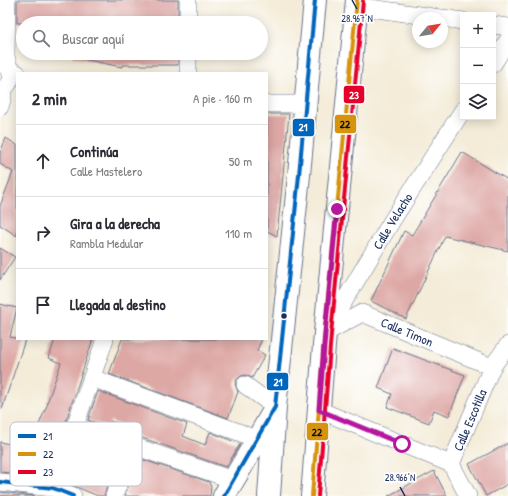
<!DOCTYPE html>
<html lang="es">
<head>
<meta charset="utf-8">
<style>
	:root { --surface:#fff; --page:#f7f7f7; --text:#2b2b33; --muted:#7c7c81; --line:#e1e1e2 }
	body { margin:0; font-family:"Patrick Hand",sans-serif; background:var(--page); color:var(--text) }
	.controls { position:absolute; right:12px; top:12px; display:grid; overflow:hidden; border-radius:0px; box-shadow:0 2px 10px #0003 }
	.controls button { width:36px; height:36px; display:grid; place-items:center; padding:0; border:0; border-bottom:1px solid var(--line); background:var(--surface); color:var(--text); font:20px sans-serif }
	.compass { position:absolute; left:412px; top:12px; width:36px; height:36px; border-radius:50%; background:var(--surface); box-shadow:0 2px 10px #0003; rotate:60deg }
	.stop { position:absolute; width:12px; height:12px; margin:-9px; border:3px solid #b5179e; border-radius:50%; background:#fff }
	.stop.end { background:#b5179e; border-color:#fff; box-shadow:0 1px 4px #0008 }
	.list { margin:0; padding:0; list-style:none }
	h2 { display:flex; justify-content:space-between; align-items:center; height:52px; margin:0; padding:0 16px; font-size:17px }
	h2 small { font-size:13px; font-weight:400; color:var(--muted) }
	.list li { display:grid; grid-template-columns:26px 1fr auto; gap:12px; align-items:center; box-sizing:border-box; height:72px; padding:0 16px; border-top:1px solid var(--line) }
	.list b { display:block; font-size:15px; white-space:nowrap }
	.list p { margin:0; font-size:13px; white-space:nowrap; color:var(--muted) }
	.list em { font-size:13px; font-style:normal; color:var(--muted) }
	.icon { flex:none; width:22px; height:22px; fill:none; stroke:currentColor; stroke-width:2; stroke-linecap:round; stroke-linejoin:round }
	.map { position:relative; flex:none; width:508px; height:496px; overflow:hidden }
	.search { position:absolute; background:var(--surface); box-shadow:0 2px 10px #0003; left:16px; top:16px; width:252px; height:44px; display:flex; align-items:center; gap:10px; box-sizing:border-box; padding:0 14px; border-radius:22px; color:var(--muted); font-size:15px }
	.panel { position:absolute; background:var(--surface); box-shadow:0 2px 10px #0003; left:16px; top:72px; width:252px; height:268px; border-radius:0px }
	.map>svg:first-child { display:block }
	.building { fill:#dda7a4 }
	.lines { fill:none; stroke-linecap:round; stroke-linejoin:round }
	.minor-casing { stroke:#677189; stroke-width:18 }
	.major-casing { stroke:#677189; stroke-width:24 }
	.minor { stroke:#fff; stroke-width:17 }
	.major { stroke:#fff; stroke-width:22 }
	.bus-1-casing { stroke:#fff; stroke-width:7 }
	.bus-2-casing { stroke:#fff; stroke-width:7 }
	.bus-3-casing { stroke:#fff; stroke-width:7 }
	.bus-1 { stroke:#0065bd; stroke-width:4 }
	.bus-2 { stroke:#d6940e; stroke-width:4 }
	.bus-3 { stroke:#e4002b; stroke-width:4 }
	.route { stroke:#b5179e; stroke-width:5 }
	.ticks { fill:none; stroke:#1b2f5e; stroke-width:1.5 }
	.bus-dot { fill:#1b2f5e; stroke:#fff; stroke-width:1.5 }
	.labels { text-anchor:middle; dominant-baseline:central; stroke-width:3.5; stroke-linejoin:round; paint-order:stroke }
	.street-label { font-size:13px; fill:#1b2f5e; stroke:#fff }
	.key { fill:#fff; stroke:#bbc1cf; stroke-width:1 }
	.key-label { font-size:11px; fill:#1b2f5e }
	.ticks-label { font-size:10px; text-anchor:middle; fill:#1b2f5e; stroke:#fff; stroke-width:3.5; stroke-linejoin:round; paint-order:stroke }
	.line-badge { stroke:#fff; stroke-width:1.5 }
	.badge-label { font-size:11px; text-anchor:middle; font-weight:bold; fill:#fff }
	.pale-badge-label { font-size:11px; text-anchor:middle; font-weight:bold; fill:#111 }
</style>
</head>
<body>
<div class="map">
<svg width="508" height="496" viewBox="0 0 508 496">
	<rect width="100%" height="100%" fill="#fff"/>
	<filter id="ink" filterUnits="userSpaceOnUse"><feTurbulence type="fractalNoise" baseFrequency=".025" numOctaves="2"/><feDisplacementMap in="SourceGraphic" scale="8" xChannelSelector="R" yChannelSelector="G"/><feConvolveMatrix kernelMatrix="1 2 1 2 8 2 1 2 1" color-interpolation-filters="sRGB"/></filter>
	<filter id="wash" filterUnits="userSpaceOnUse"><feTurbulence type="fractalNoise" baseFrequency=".012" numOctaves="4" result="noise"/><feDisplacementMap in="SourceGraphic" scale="16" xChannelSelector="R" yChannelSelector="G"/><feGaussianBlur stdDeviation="0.9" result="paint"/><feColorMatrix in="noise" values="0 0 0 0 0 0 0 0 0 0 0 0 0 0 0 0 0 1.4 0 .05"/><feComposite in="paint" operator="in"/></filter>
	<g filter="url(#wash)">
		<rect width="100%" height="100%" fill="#f4ecd8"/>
		<g id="blocks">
			<g class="building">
				<rect x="17" y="0" width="161" height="23"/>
				<path d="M73 53H178V65H122V67L72 57Z"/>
				<path d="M267 114H289L277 236 267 231Z"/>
				<path d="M6 138 17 145V236L0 225V206L13 172 0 164V153Z"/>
				<path d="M462 152 508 180V251L445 236 406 319 371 301 404 231 412 235Z"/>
				<path d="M0 248 15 257 0 280Z"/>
				<path d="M0 304 17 308 10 337 25 340 2 409 0 408Z"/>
				<path d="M55 339H93L59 442 74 447 78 437 119 452 104 496H98L57 479 48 477 23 468 20 474 0 472V442L29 448 48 403H47L61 363 49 358Z"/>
				<path d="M122 339H262L257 350 265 355 252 378 246 375 241 376 237 379 235 384 238 392 228 418 109 374Z"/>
				<path d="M393 348 465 375 449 416 434 410 429 423 387 407 392 394 378 388Z"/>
				<path d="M98 391 187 424 183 436 205 445 210 432 240 444 226 467 131 434 132 429 110 421 108 427 88 420Z"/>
				<path d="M508 443V484L486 496 469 464Z"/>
				<path d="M138 458 209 482 211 487 210 496H125Z"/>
				<path d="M434 471 447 496H388Z"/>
				<path d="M0 492 35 496H0Z"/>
			</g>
		</g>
	</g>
	<g filter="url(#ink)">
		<use href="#blocks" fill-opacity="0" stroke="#677189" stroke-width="1"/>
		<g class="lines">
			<defs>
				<g id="minor">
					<path d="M7 0 6 56 9 69 17 73"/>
					<path d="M188 0V23"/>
					<path d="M356 6 440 18"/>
					<path d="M442 18 463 21"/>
					<path d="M493 25 508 27"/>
					<path d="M493 64 508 40"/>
					<path d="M188 73V53"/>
					<path d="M0 90C14 85 13 69 1 63"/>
					<path d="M267 104H305"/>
					<path d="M0 107 3 97V89"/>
					<path id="s1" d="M327 330 393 219 463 110"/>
					<path id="s2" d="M325 333 362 313 492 367"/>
					<path d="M105 339 75 426 233 480"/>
					<path d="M92 378 241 433 257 440"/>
					<path d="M245 385 275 407"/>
					<path d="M319 410 451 464"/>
					<path d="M0 482 53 488 73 496"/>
					<path d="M114 496 132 446"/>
					<path id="s3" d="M468 496 451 464 492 367 508 345"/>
				</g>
				<g id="major">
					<path d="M224 496 257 440 272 414"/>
					<path d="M269 496 275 407 299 175 315 0"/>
					<path d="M312 496 325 333 357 0"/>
				</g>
			</defs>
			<use href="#minor" class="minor-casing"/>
			<use href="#major" class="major-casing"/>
			<use href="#minor" class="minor"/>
			<use href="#major" class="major"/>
			<defs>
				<g id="bus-1">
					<path d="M0 482 53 488 73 496"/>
					<path d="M224 496 275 407 299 175 315 0"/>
				</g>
				<path id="bus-2" d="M312 496 325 333 357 0"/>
				<path id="bus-3" d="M318 496 331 334 363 1"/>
			</defs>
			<use href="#bus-1" class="bus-1-casing"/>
			<use href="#bus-2" class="bus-2-casing"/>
			<use href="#bus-3" class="bus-3-casing"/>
			<use href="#bus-1" class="bus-1"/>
			<use href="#bus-2" class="bus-2"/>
			<use href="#bus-3" class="bus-3"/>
		</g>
	</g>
	<g class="lines" filter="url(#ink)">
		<path class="route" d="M337 209 325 333 319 410 402 444"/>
	</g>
	<path class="ticks" d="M352 0 357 9M400 487 405 496"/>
	<circle class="bus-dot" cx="284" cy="316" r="3.5"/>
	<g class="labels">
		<g class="street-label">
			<text stroke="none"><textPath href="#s1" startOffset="127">Calle Velacho</textPath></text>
			<text stroke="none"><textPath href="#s2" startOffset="91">Calle Timon</textPath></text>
			<text stroke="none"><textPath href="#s3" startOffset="84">Calle Escotilla</textPath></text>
		</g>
	</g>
	<rect x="10" y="422" width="132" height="64" rx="6" class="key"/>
	<rect x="18" y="434" width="18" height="4" fill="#0065bd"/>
	<rect x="18" y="452" width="18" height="4" fill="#d6940e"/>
	<rect x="18" y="470" width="18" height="4" fill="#e4002b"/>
	<g class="key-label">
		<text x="43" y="440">21</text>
		<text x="43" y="458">22</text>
		<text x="43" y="476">23</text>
	</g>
	<g class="ticks-label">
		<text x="357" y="22">28.967°N</text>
		<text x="400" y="481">28.966°N</text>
	</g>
	<g class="line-badge">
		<rect x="343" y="85" width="22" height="19" rx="4" fill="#e4002b"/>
		<rect x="334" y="114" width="23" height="20" rx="4" fill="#d6940e"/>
		<rect x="292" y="118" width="23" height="19" rx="4" fill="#0065bd"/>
		<rect x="266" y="372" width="23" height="19" rx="4" fill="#0065bd"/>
		<rect x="306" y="422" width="23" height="19" rx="4" fill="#d6940e"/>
	</g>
	<g class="badge-label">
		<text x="354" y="99">23</text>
		<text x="303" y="131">21</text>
		<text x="278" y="386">21</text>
	</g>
	<g class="pale-badge-label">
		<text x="345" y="128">22</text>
		<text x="317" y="436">22</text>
	</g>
</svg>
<div class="controls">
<button>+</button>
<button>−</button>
<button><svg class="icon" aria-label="layers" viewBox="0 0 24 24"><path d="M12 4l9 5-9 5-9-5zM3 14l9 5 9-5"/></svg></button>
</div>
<svg class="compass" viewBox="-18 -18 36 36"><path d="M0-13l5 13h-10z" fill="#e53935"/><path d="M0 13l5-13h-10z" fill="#7c7c81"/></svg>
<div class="stop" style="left:402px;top:444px"></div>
<div class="stop end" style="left:337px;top:209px"></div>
<div class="search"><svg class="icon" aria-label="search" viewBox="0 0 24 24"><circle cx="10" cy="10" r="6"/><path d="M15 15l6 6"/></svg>Buscar aquí</div>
<section class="panel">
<h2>2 min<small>A pie · 160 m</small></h2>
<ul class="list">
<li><svg class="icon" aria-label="ahead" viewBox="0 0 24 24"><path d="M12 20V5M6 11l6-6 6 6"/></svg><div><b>Continúa</b><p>Calle Mastelero</p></div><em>50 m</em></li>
<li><svg class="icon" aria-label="right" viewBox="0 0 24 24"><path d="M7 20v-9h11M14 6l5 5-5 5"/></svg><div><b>Gira a la derecha</b><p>Rambla Medular</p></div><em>110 m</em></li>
<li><svg class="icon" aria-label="arrive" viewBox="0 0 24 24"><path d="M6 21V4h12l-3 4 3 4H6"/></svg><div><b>Llegada al destino</b></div></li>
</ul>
</section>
</div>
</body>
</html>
